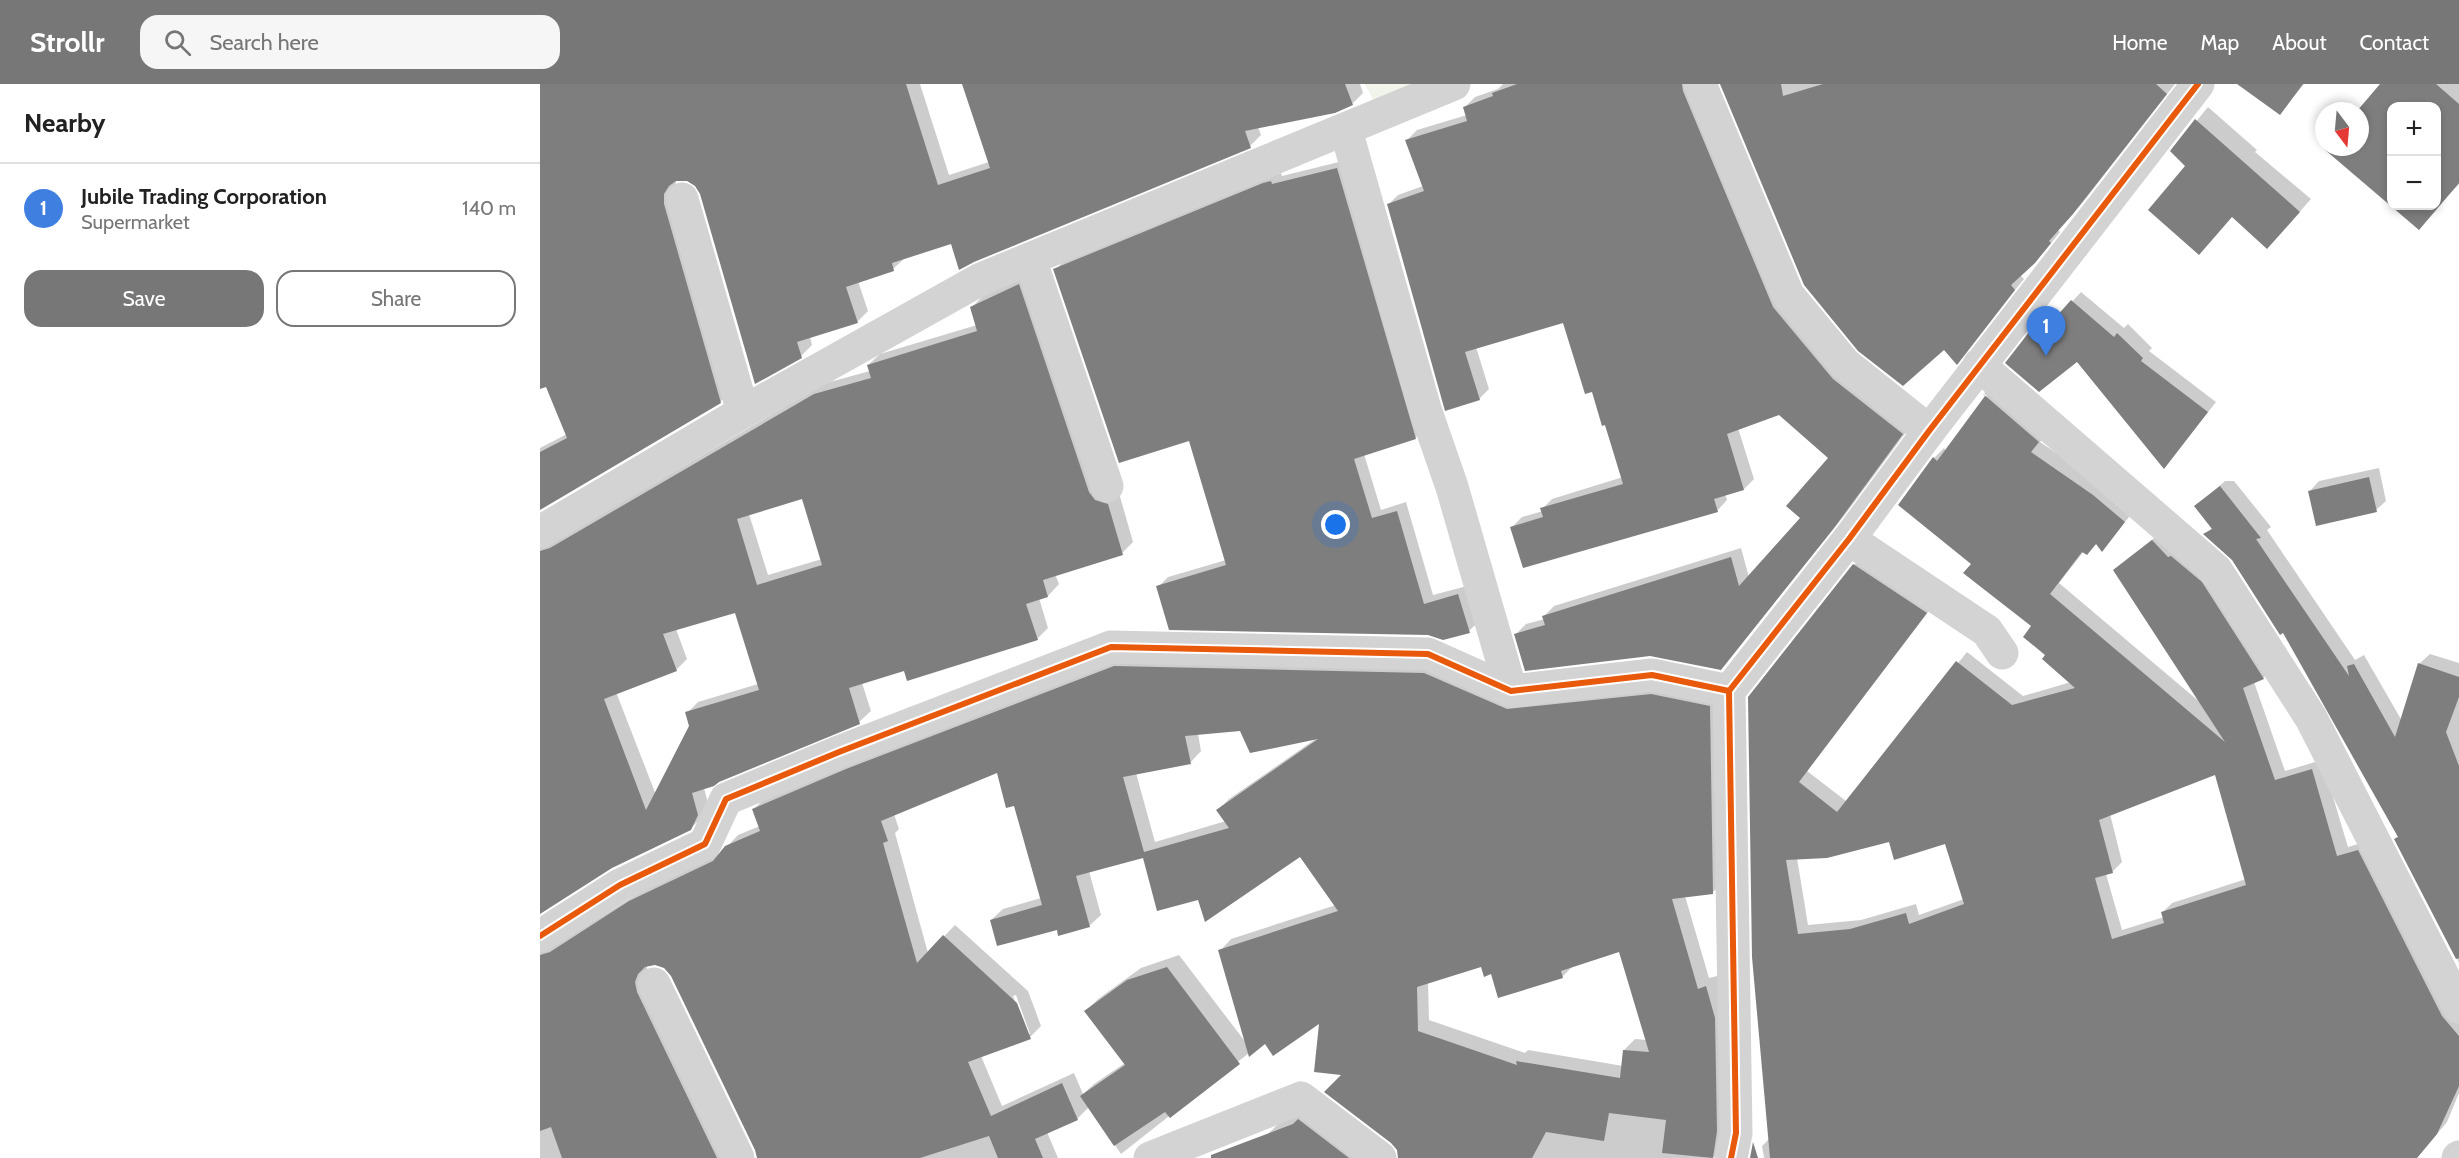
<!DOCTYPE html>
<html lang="en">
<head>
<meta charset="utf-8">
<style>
	:root { --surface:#fff; --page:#f6f6f6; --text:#222; --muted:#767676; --line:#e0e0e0; --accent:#777 }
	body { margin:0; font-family:Cabin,sans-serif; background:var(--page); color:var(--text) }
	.controls { position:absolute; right:18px; top:18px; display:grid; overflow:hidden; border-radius:12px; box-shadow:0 3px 9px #0003 }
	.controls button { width:54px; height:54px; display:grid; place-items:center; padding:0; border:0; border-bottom:2px solid var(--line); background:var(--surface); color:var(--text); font:30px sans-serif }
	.compass { position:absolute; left:1775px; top:18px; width:54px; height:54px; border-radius:50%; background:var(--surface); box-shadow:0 3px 9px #0003; rotate:164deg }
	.you { position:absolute; left:796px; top:441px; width:21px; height:21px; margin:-15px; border:4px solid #fff; border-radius:50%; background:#1a73e8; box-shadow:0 0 0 9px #1a73e833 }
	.badge { display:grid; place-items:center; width:39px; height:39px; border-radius:50%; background:var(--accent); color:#fff; font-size:20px; font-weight:700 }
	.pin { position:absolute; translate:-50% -50px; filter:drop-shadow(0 2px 3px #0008) }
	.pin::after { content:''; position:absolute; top:32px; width:21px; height:18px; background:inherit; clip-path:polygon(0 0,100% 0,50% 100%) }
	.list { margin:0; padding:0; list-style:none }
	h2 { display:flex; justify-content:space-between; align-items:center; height:78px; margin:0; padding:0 24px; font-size:26px }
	h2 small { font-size:20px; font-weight:400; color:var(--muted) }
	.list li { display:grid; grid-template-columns:39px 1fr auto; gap:18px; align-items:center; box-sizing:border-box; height:90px; padding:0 24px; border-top:2px solid var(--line) }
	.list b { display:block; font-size:22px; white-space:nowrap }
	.list p { margin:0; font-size:20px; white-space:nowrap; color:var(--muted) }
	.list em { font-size:20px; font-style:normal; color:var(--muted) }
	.actions { display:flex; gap:12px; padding:18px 24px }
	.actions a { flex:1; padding:14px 0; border:2px solid var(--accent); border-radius:18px; text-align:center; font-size:21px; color:var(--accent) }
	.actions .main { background:var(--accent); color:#fff }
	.icon { flex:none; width:33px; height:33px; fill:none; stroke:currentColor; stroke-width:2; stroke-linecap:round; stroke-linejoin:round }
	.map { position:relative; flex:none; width:1919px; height:1074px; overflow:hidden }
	header { display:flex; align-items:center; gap:36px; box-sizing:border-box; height:84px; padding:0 30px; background:var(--accent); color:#fff }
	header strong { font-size:28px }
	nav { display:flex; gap:33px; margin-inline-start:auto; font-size:21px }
	.search { width:420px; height:54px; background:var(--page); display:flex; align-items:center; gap:15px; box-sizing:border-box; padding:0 21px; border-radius:18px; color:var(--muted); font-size:22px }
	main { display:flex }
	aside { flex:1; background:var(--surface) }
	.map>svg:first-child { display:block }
	.green { fill:#f0f4eb }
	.shadow { fill:#0003; fill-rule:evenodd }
	.building { fill:#7e7e7e; fill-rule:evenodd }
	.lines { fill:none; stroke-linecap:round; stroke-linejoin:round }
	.minor { stroke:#d3d3d3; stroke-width:33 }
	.cycleway-casing { stroke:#fff; stroke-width:10 }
	.cycleway { stroke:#e8590c; stroke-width:6 }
</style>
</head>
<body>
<header>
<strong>Strollr</strong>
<div class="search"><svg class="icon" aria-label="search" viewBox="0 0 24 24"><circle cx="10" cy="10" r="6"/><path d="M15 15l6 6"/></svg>Search here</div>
<nav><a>Home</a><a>Map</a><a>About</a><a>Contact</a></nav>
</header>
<main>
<aside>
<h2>Nearby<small></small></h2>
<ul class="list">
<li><span class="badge" style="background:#3f7fe0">1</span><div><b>Jubile Trading Corporation</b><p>Supermarket</p></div><em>140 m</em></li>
</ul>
<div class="actions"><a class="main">Save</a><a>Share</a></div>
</aside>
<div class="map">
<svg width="1919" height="1074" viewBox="0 0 1919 1074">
	<rect width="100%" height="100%" fill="#fff"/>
	<path class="green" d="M825 0H887L836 21Z"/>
	<g class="shadow">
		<path d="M0 0H380L409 91 449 78 429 0H820L823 9 812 20 718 43 721 51 710 62 365 174 353 185 318 197 328 227 317 238 270 253 272 261 261 272 156 100 146 95 136 96 135 108 191 307 180 318 0 424V364L27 350 7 301 0 303Z"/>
		<path d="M963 0H1154L1241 208 1372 340 1304 432 1181 585 1110 571 976 550 986 540 1005 535 1004 532 1014 522 1201 464 1209 493 1262 434 1291 374 1239 329 1198 344 1214 395 1204 405 1185 410 1187 416 1177 427 972 443 982 433 1003 427 1002 425 1012 415 1083 393 1053 306 1024 237 936 263 949 305 939 315 848 121 858 111 883 102 867 56 877 46 927 31 925 23 935 13 958 5Z"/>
		<path d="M1182 0H1635L1543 118 1518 146 1520 148 1505 167 1480 191 1484 195 1417 278Z"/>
		<path d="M1699 0H1764L1740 29Z"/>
		<path d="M1842 0H1919V100L1879 143 1853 122H1896V22H1852V120L1787 64 1820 63 1819 27Z"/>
		<path d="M1668 23 1717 66 1715 68 1771 115 1740 150 1647 82 1632 67Z"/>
		<path d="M807 76 884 345 875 354 824 370 841 426 866 418 893 511 927 502 938 538 929 547 618 503 628 493 686 476 650 355 515 186 525 176 741 89 742 92Z"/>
		<path d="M490 190 579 409 593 458 582 469 515 490 519 500 508 512 499 514 508 544 497 555 365 585 322 599 331 627 319 638 164 704 168 719 162 733 150 745 69 784 0 828V452L22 453 286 299 330 287 328 281 340 270 437 241 432 223 443 212ZM263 413 282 475 228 491 209 430ZM195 527 218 600 158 618 147 629 151 642 116 711 76 608 136 586 147 575 136 545Z"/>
		<path d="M1541 208 1584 244 1588 240 1612 264 1609 267 1676 318 1625 383 1538 276 1467 279 1511 225 1518 233Z"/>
		<path d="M1454 300 1508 347 1500 358 1563 401 1594 427 1562 466 1557 459 1547 469 1544 467 1519 499 1661 619 1586 476 1623 447 1733 584 1723 594 1714 598 1745 687 1782 676 1808 763 1828 757 1919 929V1009L1907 1038 1877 1074H1224L1222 1062 1230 1054 1213 873 1314 481 1324 471 1395 519 1267 687 1306 717 1427 568 1483 612 1531 598 1508 571 1494 542 1433 479 1394 374 1404 364 1406 367 1447 312 1444 309ZM1676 689 1706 795 1632 819 1622 829 1624 833 1582 846 1566 790 1572 788 1582 778 1570 730ZM1350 756 1406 758 1424 815 1379 831 1376 820 1321 836 1268 841 1257 774Z"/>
		<path d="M1839 384 1846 417 1836 426 1770 407 1779 397Z"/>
		<path d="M1685 397H1694L1731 443 1727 446 1815 576 1824 571 1862 637 1879 580 1890 570 1919 579V879L1856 755 1859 752 1743 547 1693 475 1666 450 1673 443 1656 422Z"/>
		<path d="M587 571 896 578 979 615 1123 599 1181 611 1184 797 1173 808 1145 812 1169 894 1177 892 1186 922 1184 1063 1173 1074H859V1067L804 990 781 937 726 958 709 969 581 1070 549 1023 537 1035 507 1048 518 1074H218L216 1065 132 891 126 884 116 880 107 882 108 897 195 1074H0V855L22 857 102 807 182 768 198 751 220 742 214 725 225 714ZM701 645 777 654 689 715 678 726 686 737 615 758 596 689 650 679 661 667 658 650ZM458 687 475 720 501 814 463 825 451 836 518 844 549 842 561 831 549 787 604 772 660 814 760 771 796 821 691 855 680 867 707 960 639 871 601 884 558 915 546 927 585 979 554 1000 543 1010 534 989 462 1022 441 972 490 953 501 942 488 907 415 841 388 869 355 749 359 745 354 730ZM1080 867 1107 956 1095 955 1084 966 1083 982 988 966 985 969 889 936 888 898 942 881 952 889 1022 893 1034 881ZM476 911 490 950H487L473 912Z"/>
		<path d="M768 1028 839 1074H745L727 1051 740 1038Z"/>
	</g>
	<g class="building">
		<path d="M0 0H366L398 101 450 84 422 0H805L813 21 795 29 705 47 711 64 434 178 419 186 411 160 352 179 354 187 306 203 318 239 257 258 262 274 215 300 160 110 155 102 147 97H136L129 102 124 110V120L181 319 0 426V368L27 354 6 303 0 305Z"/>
		<path d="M977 0H1142L1143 7 1233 223 1293 295 1363 350 1294 444 1181 586 1110 572 985 587 974 550 1005 541 1002 532 1191 473 1199 502 1260 434 1246 422 1288 374 1239 331 1187 350 1204 406 1174 415 1178 428 983 484 970 443 1003 433 1000 424 1083 400 1065 341 1062 342 1052 308 1045 310 1023 239 925 268 940 316 905 327 847 120 884 107 865 56 927 37 923 23 953 12 952 9Z"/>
		<path d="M1180 0H1241L1243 12 1283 0H1616L1627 10 1533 130 1509 157 1511 159 1495 179 1471 201 1475 206 1417 281 1404 266 1363 302 1318 267 1264 201Z"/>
		<path d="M1697 0H1763L1740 31Z"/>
		<path d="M1840 0H1896L1919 20V99L1879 146 1784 65 1820 63V27H1817ZM1851 22H1896V122H1851Z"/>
		<path d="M1655 35 1760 128 1727 165 1692 133 1659 171 1608 126 1645 82 1630 67Z"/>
		<path d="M797 84 876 355 814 375 832 434 857 427 884 520 918 510 930 549 903 556 888 551 629 546 616 502 686 481 649 357 579 379 513 185 723 99 731 97 732 100Z"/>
		<path d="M479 200 549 408 555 416 568 420 583 471 503 496 508 513 486 520 498 556 367 597 364 587 309 604 320 640 179 698 174 702 152 709 158 731 151 746 72 784 0 830V467L10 464 274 310 331 294 327 281 437 247 430 223ZM262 415 282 481 217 501 197 435ZM195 529 219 606 145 628 149 642 106 726 64 615 137 587 123 550Z"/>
		<path d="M1531 216 1574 253 1577 249 1603 274 1601 277 1668 328 1624 385 1537 278 1499 308 1465 279 1500 234 1508 242Z"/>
		<path d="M1442 309 1499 358 1491 368 1553 411 1585 438 1562 468 1556 460 1547 471 1542 468 1510 510 1685 658 1573 486 1612 456 1628 473 1631 472 1662 498 1724 595 1703 604 1735 696 1772 685 1797 772 1818 766 1902 932 1919 952V1002L1897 1050 1877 1074H1230L1212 873 1208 613 1313 480 1387 529 1259 698 1297 728 1416 577 1472 621 1535 604 1502 575 1505 571 1483 553 1491 542 1423 489 1431 480 1358 421 1393 373 1397 377 1445 312ZM1675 691 1706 801 1621 828 1624 839 1572 855 1555 794 1573 789 1559 736ZM1349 758 1354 776 1405 760 1424 820 1369 840 1366 829 1310 845 1258 850 1246 776 1287 774Z"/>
		<path d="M1829 393 1837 428 1776 442 1768 407Z"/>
		<path d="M1680 402 1721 454 1716 455 1809 592 1807 582 1814 580 1855 653 1878 579 1919 593V613L1906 648 1919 682V874L1916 875 1854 755 1858 753 1743 549 1740 551 1692 476 1663 450 1672 445 1654 422Z"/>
		<path d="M574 582 884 589 967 625 1111 610 1170 622 1173 810 1132 815 1158 905 1166 902 1175 934 1177 1047 1173 1074 1122 1069 1126 1036 1069 1029 1064 1057 1006 1048 992 1074H858L857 1066 851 1059 784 1008 801 991 774 988 779 940 733 972 725 960 709 973 678 866 798 827 760 773 665 838 658 816 617 827 603 774 536 792 550 843 518 852 517 846 457 862 450 836 502 821 474 722 466 724 457 689 341 737 348 757 343 759 377 879 403 851 477 919 491 955 428 978 451 1032 522 999 538 1036 495 1055 503 1074H458L449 1052 380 1074H217L215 1066 131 892 124 884 115 881 105 883 98 890 95 898 97 908 177 1074H22L11 1043 0 1047V871L10 868 89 817 173 777 185 762 220 747 212 725 306 685ZM700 647 710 669 778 655 676 726 689 744 604 768 583 693 651 680 645 652ZM1079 868 1109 968 1083 966 1080 994 976 977 977 981 878 947 877 903 941 883 944 893 951 890 958 914 1023 894 1021 887Z"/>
		<path d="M627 883 700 980 630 1034 625 1028 574 1062 540 1012 585 981 544 927 587 896Z"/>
		<path d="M758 1035 809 1074H671V1071L753 1040Z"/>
		<path d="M1213 1058 1218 1074H1210Z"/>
	</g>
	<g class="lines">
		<g class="minor">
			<path d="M1160 0 1248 211 1305 280 1389 347"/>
			<path d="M806 46 885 325 912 403 971 607"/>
			<path d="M142 115 203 328"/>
			<path d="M490 175 567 402"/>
			<path d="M1439 281 1676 486 1771 634 1919 923"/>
			<path d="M0 448 203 328 441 195 914 0"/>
			<path d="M1309 455 1447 547 1462 569"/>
			<path d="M0 852 80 801 165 760 186 715 299 668 571 563 888 570 971 607 1112 591 1189 607"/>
			<path d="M114 900 198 1074"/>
			<path d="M610 1074 761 1014 840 1074"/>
			<path d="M1191 1074 1196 1049 1189 607 1309 455 1389 347 1658 0"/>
			<path d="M1918 1074 1919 1073"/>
		</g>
		<defs>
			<g id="cycleway">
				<path d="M0 852 80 801 165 760 186 715 299 668 571 563 888 570 971 607 1112 591 1189 607"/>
				<path d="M1191 1074 1196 1049 1189 607 1309 455 1389 347 1658 0"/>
			</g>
		</defs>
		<use href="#cycleway" class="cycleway-casing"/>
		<use href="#cycleway" class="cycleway"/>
	</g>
</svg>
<div class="controls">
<button>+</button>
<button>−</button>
</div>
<svg class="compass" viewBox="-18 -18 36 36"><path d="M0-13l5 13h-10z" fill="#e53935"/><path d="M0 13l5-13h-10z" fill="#767676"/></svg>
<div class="you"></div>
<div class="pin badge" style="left:1506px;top:272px;background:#3f7fe0">1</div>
</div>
</main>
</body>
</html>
